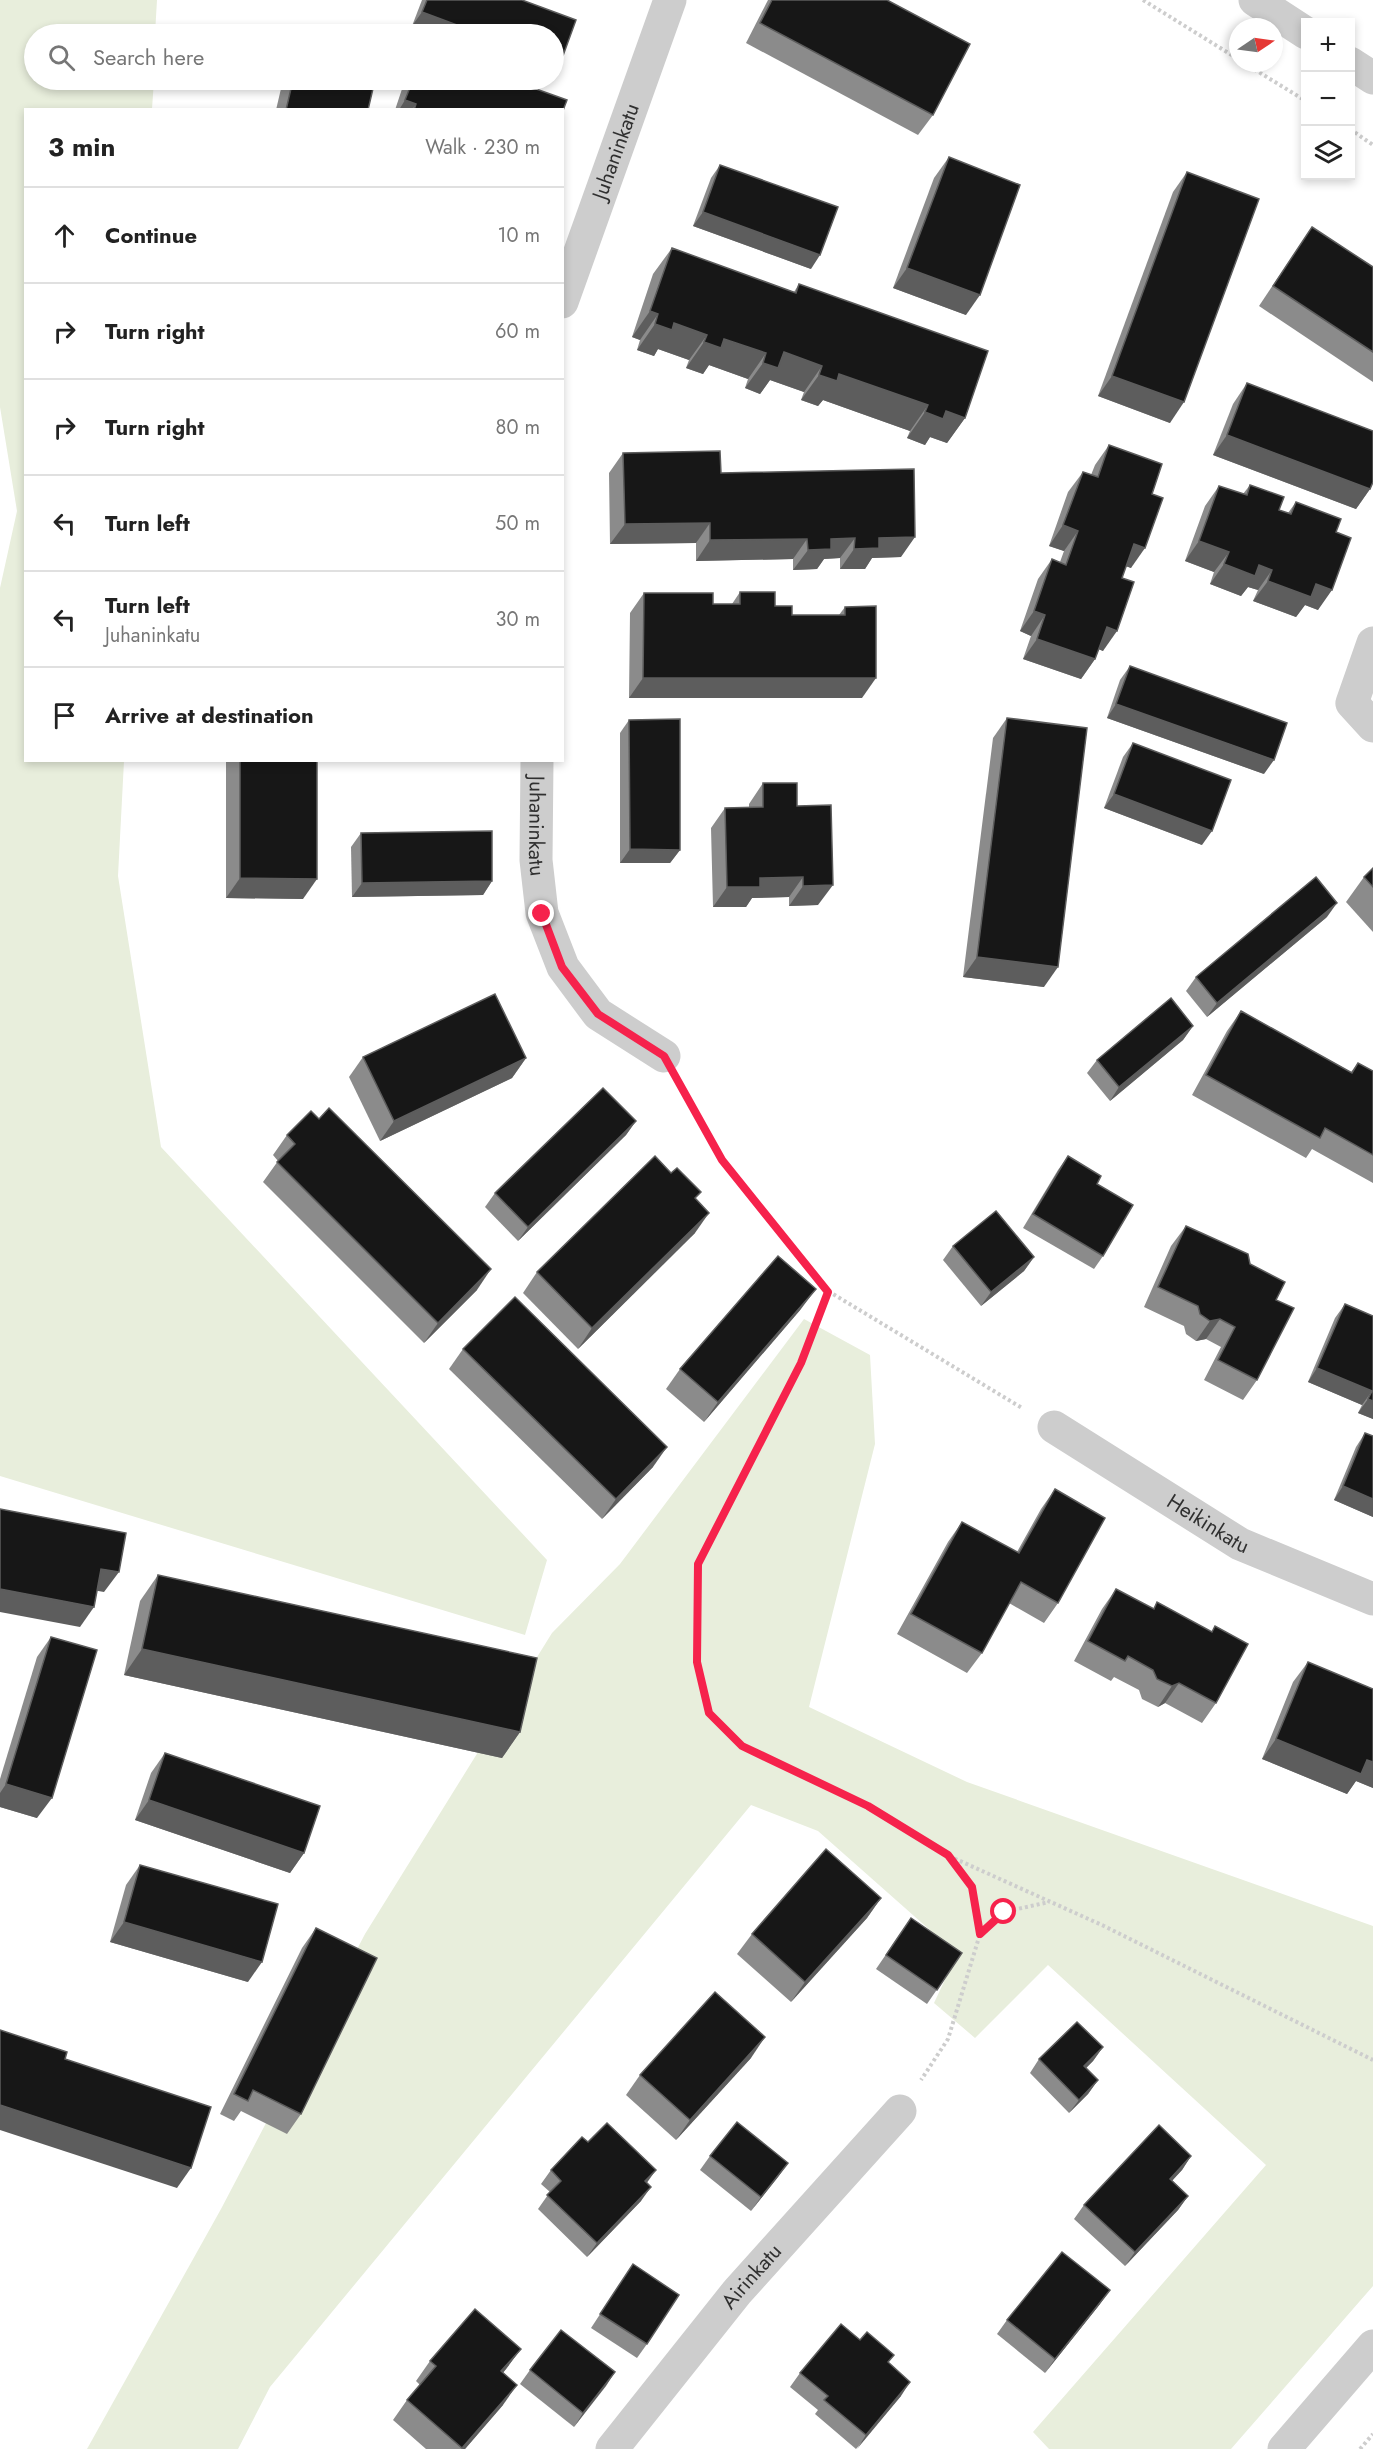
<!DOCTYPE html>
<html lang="en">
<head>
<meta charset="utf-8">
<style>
	:root { --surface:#fff; --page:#f6f6f6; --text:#222; --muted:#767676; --line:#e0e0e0 }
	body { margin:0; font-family:Jost,sans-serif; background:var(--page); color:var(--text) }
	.controls { position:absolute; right:18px; top:18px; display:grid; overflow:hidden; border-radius:0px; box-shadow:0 3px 9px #0003 }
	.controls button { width:54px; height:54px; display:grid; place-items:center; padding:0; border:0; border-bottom:2px solid var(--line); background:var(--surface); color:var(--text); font:30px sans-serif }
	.compass { position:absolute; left:1229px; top:18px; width:54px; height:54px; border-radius:50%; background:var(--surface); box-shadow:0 3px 9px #0003; rotate:77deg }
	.stop { position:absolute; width:18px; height:18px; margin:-14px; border:4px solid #f6224c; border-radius:50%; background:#fff }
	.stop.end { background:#f6224c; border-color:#fff; box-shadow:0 2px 6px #0008 }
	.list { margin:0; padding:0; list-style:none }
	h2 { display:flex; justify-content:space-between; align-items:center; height:78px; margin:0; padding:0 24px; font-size:26px }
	h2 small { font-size:20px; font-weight:400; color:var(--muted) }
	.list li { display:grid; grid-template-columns:39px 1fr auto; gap:18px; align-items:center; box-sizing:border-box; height:96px; padding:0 24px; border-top:2px solid var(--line) }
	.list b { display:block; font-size:22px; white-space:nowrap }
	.list p { margin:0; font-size:20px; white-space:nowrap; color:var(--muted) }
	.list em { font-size:20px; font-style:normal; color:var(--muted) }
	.icon { flex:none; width:33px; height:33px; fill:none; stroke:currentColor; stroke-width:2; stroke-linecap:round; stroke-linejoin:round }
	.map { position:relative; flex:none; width:1373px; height:2449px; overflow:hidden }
	.search { position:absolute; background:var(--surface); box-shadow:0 3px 9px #0003; left:24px; top:24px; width:540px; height:66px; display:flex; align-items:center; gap:15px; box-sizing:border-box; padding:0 21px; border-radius:33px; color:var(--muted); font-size:22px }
	.panel { position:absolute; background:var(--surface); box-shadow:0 3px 9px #0003; left:24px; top:108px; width:540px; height:654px; border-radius:0px }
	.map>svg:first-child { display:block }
	.green { fill:#e8eedc }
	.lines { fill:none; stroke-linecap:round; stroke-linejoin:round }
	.path { stroke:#cdcdcd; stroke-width:4; stroke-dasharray:3 3; stroke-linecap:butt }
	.minor { stroke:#cdcdcd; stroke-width:33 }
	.wall { fill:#8b8b8b }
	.shaded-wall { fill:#5d5d5d }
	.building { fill:#171717; stroke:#5d5d5d; stroke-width:1.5 }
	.route { stroke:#f6224c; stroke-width:8 }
	.labels { text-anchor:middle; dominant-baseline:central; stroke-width:6; stroke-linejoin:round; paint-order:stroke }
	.street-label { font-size:21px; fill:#303030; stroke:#fff }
</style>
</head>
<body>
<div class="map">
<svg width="1373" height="2449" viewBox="0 0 1373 2449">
	<rect width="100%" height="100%" fill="#fff"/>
	<g class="green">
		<path d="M0 0H157L155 34H34V80H154L152 109 26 110V760L124 761 118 876 161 1147 547 1560 525 1635 0 1476V588L17 511 0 407Z"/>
		<path d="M804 1319 870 1355 875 1444 809 1707 967 1782 1373 1926V2286L1231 2449H1049L1033 2432 1266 2165 1048 1965 975 2038 934 2003 957 1954 818 1831 751 1805 270 2387 238 2449H87L221 2209 365 1934 552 1633 620 1564Z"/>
	</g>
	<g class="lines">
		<g class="path">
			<path d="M1143 0 1238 59"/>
			<path d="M1244 63 1306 101"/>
			<path d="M1350 129 1373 145"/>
			<path d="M682 1087 722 1160 828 1291 1022 1408"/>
			<path d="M828 1291 801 1363 698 1564 697 1662 709 1713 742 1746 868 1806 948 1855 972 1887 980 1934 948 2039 921 2080"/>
			<path d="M949 1856 1104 1926 1373 2060"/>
			<path d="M980 1934 1004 1912 1049 1902"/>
			<path d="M1360 2449 1373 2434"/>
		</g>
		<g class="minor">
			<path d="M1255 0 1306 33"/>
			<path d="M1350 63 1373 78"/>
			<path id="s1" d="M562 302 670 0"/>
			<path d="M1373 643 1352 703 1373 726"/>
			<path id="s2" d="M537 760 536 860 542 913 563 967 598 1014 664 1056"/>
			<path id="s3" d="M1054 1427 1240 1544 1373 1599"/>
			<path id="s4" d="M612 2449 737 2292 900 2111"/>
			<path d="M1284 2449 1373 2346"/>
		</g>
	</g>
	<g class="wall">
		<path d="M422 0H522L554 34H435L412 26Z"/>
		<path d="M768 0H887L933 115 918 135 746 43Z"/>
		<path d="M283 80H375L368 110H276Z"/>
		<path d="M408 80H511L562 110H395L403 86Z"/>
		<path d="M949 157 966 315 893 288 934 178Z"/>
		<path d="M720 165 811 269 693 226 711 178Z"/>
		<path d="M1187 172 1170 423 1098 396 1173 192Z"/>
		<path d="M1312 227 1373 267V382L1259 306Z"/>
		<path d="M672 248 794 292 799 284 965 418 947 443 930 437 925 445 907 438 910 431 823 400 818 406 801 400 804 392 770 380 760 394 745 388 748 379 709 365 703 374 686 368 689 360 658 349 654 356 637 350 640 340 632 337 653 274Z"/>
		<path d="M1247 383 1370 489 1356 509 1213 455 1233 404Z"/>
		<path d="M1109 445 1152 494 1131 568 1126 566 1122 578 1103 651 1099 649 1095 659 1081 679 1023 659 1031 636 1020 631 1038 579 1052 559 1060 562 1064 551 1049 546 1068 492 1083 472 1091 475 1095 465Z"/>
		<path d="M623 453 721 473 901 557 872 558 865 569H840V558L824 559 817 569 793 570V559L696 561V543L610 544 609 473Z"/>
		<path d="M1250 485 1279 510 1288 513 1296 502 1336 532 1318 610 1305 605 1296 617 1253 601 1258 590 1248 587 1241 596 1210 584 1214 572 1185 561 1205 506 1219 486 1243 494Z"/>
		<path d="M740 592 775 606 792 615H839L845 607 862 698H629L630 613 644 593 713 604H732Z"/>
		<path d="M1130 666 1264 774 1107 718 1120 680Z"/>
		<path d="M1007 718 1044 987 963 977 993 738Z"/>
		<path d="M629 720 680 850 670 863H620V733Z"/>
		<path d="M1133 743 1202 845 1104 808 1123 757Z"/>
		<path d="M226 760H317L303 899 226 898Z"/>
		<path d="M763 783 797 806 818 905 789 906V897L752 898 746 907H713L711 828 725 808 749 807V804Z"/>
		<path d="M361 833 492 881 483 895 352 897 351 847Z"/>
		<path d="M1373 868V932L1346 902 1364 877Z"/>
		<path d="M1327 917 1207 1017 1186 991 1196 977Z"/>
		<path d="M1241 1011 1351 1072 1358 1063 1373 1071V1183L1312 1149 1306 1158 1192 1095 1227 1031Z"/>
		<path d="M1193 1026 1183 1040 1110 1101 1087 1073 1097 1060Z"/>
		<path d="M363 1057 526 1058 512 1078 380 1141 349 1077Z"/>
		<path d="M636 1121 626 1135 518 1241 485 1207 495 1193Z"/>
		<path d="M287 1135 477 1290 424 1343 263 1182 278 1161 273 1155Z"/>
		<path d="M1068 1156 1097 1184 1103 1256 1094 1269 1023 1228 1058 1170Z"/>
		<path d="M696 1199 695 1233 578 1349 523 1293 537 1272Z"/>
		<path d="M1186 1226 1250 1264 1276 1300 1257 1380 1243 1400 1204 1380 1221 1347 1206 1339 1196 1341 1186 1334 1184 1326 1144 1307 1171 1246Z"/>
		<path d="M953 1246 1034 1257 1024 1271 981 1306 943 1260Z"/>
		<path d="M1345 1304 1373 1316V1419L1358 1413 1362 1405 1308 1382 1335 1318Z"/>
		<path d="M801 1309 704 1422 666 1389 680 1369Z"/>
		<path d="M463 1349 653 1467 602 1519 449 1369Z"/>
		<path d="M1365 1433 1373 1517 1334 1500 1356 1447Z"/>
		<path d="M1055 1489 1058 1603 1044 1623 1009 1603 982 1653 967 1673 897 1634 948 1542 962 1522 1017 1552 1041 1509Z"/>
		<path d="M158 1575 520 1732 502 1758 124 1675 140 1601Z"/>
		<path d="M1116 1589 1153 1609 1157 1602 1212 1632 1215 1626 1216 1703 1202 1723 1165 1703 1158 1707 1142 1699 1139 1690 1114 1677 1111 1681 1074 1661 1102 1609Z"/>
		<path d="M51 1637 37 1818 0 1807V1779L37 1657Z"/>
		<path d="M1308 1662 1373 1689V1788L1356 1781 1347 1794 1262 1759 1293 1682Z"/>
		<path d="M165 1753 304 1853 290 1873 135 1820 151 1773Z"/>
		<path d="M140 1865 248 1982 110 1942 126 1885Z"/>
		<path d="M881 1898 867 1918 791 2002 737 1954 752 1934Z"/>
		<path d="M911 1918 962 1953 927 2004 876 1969Z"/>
		<path d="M316 1928 301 2114 287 2134 241 2111 234 2121 220 2114 302 1948Z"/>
		<path d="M1103 2047 1093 2061 1086 2068 1098 2080 1088 2094 1069 2113 1030 2073 1039 2059Z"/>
		<path d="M751 2058 676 2140 626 2095 640 2075Z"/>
		<path d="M588 2142 647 2183 641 2201 587 2257 538 2209 550 2192 541 2184 551 2170Z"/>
		<path d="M710 2156 788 2163 751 2211 700 2170Z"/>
		<path d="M1191 2156 1182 2170 1172 2180 1188 2196 1178 2210 1125 2266 1074 2219 1084 2205Z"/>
		<path d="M633 2264 647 2344 637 2358 591 2328Z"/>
		<path d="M1100 2304 1045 2373 997 2334 1007 2320Z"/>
		<path d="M521 2349 503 2373V2405L465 2449H426L393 2420 407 2400 420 2385 416 2381 430 2361Z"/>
		<path d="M888 2363 901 2396 856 2449 815 2414 818 2410 790 2387 800 2373Z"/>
		<path d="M530 2370 615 2372 574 2427 520 2384Z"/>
	</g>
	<g class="shaded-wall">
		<path d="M422 12 481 34H435L412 26Z"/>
		<path d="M554 61 560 64 554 73Z"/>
		<path d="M405 100 416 104 412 110H399Z"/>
		<path d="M703 212 820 255 811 269 693 226Z"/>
		<path d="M907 268 980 295 966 315 893 288Z"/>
		<path d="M650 311 658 314 640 340 632 337Z"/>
		<path d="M674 323 707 335 689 360 658 349 654 356 637 350 655 324Z"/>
		<path d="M724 339 766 353 748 379 709 365 703 374 686 368 704 342Z"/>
		<path d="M784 352 822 366 804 392 770 380 760 394 745 388 763 363Z"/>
		<path d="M839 374 928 405 910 431 823 400 818 406 801 400 819 375Z"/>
		<path d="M1112 376 1184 402 1170 423 1098 396Z"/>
		<path d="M946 411 965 418 947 443 930 437 925 445 907 438 925 412Z"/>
		<path d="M1227 435 1370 489 1356 509 1213 455Z"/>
		<path d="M710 523 696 543 610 544 625 524Z"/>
		<path d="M1063 525 1078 531 1064 551 1049 546Z"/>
		<path d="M915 537 901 557 872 558 865 569H840L854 549 879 538Z"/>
		<path d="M855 538 840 558 824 559 817 569 793 570 808 550 831 539Z"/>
		<path d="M807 539 793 559 696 561 710 540Z"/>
		<path d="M1199 541 1229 552 1214 572 1185 561Z"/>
		<path d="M1134 544 1145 548 1131 568 1120 564Z"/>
		<path d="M1224 564 1259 565 1272 570 1258 590 1248 587 1241 596 1210 584Z"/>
		<path d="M1268 581 1316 584 1332 590 1318 610 1305 605 1296 617 1253 601Z"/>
		<path d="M1034 611 1045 615 1031 636 1020 631Z"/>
		<path d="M1107 627 1117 631 1103 651 1093 647Z"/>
		<path d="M1037 639 1095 659 1081 679 1023 659Z"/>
		<path d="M643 678H876L862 698H629Z"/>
		<path d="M1116 704 1274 760 1264 774 1107 718Z"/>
		<path d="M1114 794 1212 831 1202 845 1104 808Z"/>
		<path d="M630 849 680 850 670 863H620Z"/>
		<path d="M803 877 789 897 752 898 746 907H713L727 887 760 878Z"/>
		<path d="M240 878 317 879 303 899 226 898Z"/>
		<path d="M492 881 483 895 352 897 362 883Z"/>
		<path d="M833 885 818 905 789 906 803 886Z"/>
		<path d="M1337 903 1327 917 1207 1017 1217 1003Z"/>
		<path d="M977 957 1058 967 1044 987 963 977Z"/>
		<path d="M1193 1026 1183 1040 1110 1101 1119 1087Z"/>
		<path d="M526 1058 512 1078 380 1141 394 1121Z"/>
		<path d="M636 1121 626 1135 518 1241 528 1227Z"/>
		<path d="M709 1213 695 1233 578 1349 592 1328Z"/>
		<path d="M1034 1257 1024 1271 981 1306 991 1292Z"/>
		<path d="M491 1269 477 1290 424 1343 438 1323Z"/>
		<path d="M816 1289 801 1309 704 1422 718 1402Z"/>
		<path d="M1220 1319 1206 1339 1196 1341 1210 1321Z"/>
		<path d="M1317 1368 1372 1391 1362 1405 1308 1382Z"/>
		<path d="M1368 1399 1373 1401V1419L1358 1413Z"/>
		<path d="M667 1447 653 1467 602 1519 616 1499Z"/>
		<path d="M1343 1486 1373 1499V1517L1334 1500Z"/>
		<path d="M101 1569 119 1572 104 1592 87 1589Z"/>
		<path d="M0 1589 94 1607 80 1627 0 1612Z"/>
		<path d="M142 1649 520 1732 502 1758 124 1675Z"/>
		<path d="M1179 1683 1165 1703 1158 1707 1172 1686Z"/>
		<path d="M1276 1739 1367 1760 1373 1762V1788L1356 1781 1347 1794 1262 1759Z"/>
		<path d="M6 1784 52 1798 37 1818 0 1807V1793Z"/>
		<path d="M149 1800 304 1853 290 1873 135 1820Z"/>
		<path d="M881 1898 867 1918 791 2002 805 1982Z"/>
		<path d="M124 1922 262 1962 248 1982 110 1942Z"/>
		<path d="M765 2037 751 2058 676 2140 690 2120Z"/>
		<path d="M1103 2047 1093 2061 1074 2080 1084 2066Z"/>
		<path d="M1098 2080 1088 2094 1069 2113 1079 2100Z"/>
		<path d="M0 2105 191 2168 177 2188 0 2130Z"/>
		<path d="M1191 2156 1182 2170 1161 2193 1170 2179Z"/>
		<path d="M788 2163 778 2177 751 2211 761 2197Z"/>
		<path d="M656 2170 646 2184 645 2181Z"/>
		<path d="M651 2187 641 2201 587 2257 597 2243Z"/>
		<path d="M1188 2196 1178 2210 1125 2266 1135 2252Z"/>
		<path d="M1110 2290 1100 2304 1045 2373 1055 2359Z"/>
		<path d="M521 2349 506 2369 487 2391 501 2371Z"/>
		<path d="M615 2372 606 2386 574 2427 583 2413Z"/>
		<path d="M910 2382 901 2396 857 2449 866 2435Z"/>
		<path d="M517 2385 503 2405 465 2449H462Z"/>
	</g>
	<g class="building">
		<path d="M427 0H522L576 20 560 64 554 61V34H481L422 12Z"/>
		<path d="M772 0H887L970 44 933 115 760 23Z"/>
		<path d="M293 80H375L368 110H286Z"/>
		<path d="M413 80H511L567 100 562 113V110H414L416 104 405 100Z"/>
		<path d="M949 157 1020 185 980 295 907 268Z"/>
		<path d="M720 165 838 207 820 255 703 212Z"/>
		<path d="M1187 172 1259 199 1184 402 1112 376Z"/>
		<path d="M1312 227 1373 267V352L1273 286Z"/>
		<path d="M672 248 796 293 799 284 988 351 965 418 946 411 943 419 925 412 928 405 839 374 837 381 819 375 822 366 784 352 778 368 763 363 766 353 724 339 721 348 704 342 707 335 674 323 672 330 655 324 658 314 650 311Z"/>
		<path d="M1247 383 1373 431V482L1370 489 1227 435Z"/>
		<path d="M1109 445 1162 464 1152 494 1163 498 1145 548 1134 544 1122 578 1134 582 1117 631 1107 627 1095 659 1037 639 1045 615 1034 611 1052 559 1066 565 1078 531 1063 525 1083 472 1098 477Z"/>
		<path d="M720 451 721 473 914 469 915 537 879 538V548L854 549 855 538 831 539V549L808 550 807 539 710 540V523L625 524 623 453Z"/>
		<path d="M1250 485 1284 497 1279 510 1291 514 1296 502 1341 519 1336 532 1351 538 1332 590 1316 584 1311 597 1268 581 1272 570 1259 565 1255 576 1224 564 1229 552 1199 541 1219 486 1247 495Z"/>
		<path d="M740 592H775V606H792V615H845V607L876 606V678H643L644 593H713V604H740Z"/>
		<path d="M1130 666 1287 723 1274 760 1116 704Z"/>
		<path d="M1007 718 1087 728 1058 967 977 957Z"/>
		<path d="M680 719V850L630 849 629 720Z"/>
		<path d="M1133 743 1231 780 1212 831 1114 794Z"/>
		<path d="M240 760H317V879L240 878Z"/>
		<path d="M763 783H797V806L831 805 833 885 803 886V877L760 878V887H727L725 808 763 807Z"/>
		<path d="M492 831V881L362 883 361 833Z"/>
		<path d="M1373 868V887L1364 877Z"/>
		<path d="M1316 877 1337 903 1217 1003 1196 977Z"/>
		<path d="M495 994 526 1058 394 1121 363 1057Z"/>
		<path d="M1171 998 1193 1026 1119 1087 1097 1060Z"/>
		<path d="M1241 1011 1352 1073 1358 1063 1373 1071V1155L1325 1128 1320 1138 1206 1075Z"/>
		<path d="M603 1088 636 1121 528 1227 495 1193Z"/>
		<path d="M329 1108 491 1269 438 1323 277 1162 295 1144 287 1135 311 1111 319 1119Z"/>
		<path d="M655 1156 671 1173 677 1168 701 1192 695 1198 709 1213 592 1328 537 1272Z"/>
		<path d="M1068 1156 1101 1176 1097 1184 1133 1205 1103 1256 1033 1214Z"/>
		<path d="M996 1211 1034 1257 991 1292 953 1246Z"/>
		<path d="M1186 1226 1248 1254 1250 1264 1285 1282 1276 1300 1294 1308 1257 1380 1218 1360 1235 1327 1220 1319 1210 1321 1200 1314 1198 1306 1158 1287Z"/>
		<path d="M778 1256 816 1289 718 1402 680 1369Z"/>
		<path d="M515 1297 667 1447 616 1499 463 1349Z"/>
		<path d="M1345 1304 1373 1316V1401L1368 1399 1372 1391 1317 1368Z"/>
		<path d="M1365 1433 1373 1436V1499L1343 1486Z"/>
		<path d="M1055 1489 1105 1518 1058 1603 1021 1582 982 1653 911 1614 962 1522 1019 1553Z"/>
		<path d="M0 1509 126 1533 119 1572 101 1569 94 1607 0 1589Z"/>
		<path d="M158 1575 537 1658 520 1732 142 1649Z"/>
		<path d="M1116 1589 1154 1609 1157 1602 1212 1632 1215 1626 1248 1644 1216 1703 1179 1683 1172 1686 1157 1679 1153 1670 1128 1656 1125 1661 1088 1641Z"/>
		<path d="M51 1637 97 1650 52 1798 6 1784Z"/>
		<path d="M1308 1662 1373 1689V1762L1367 1760 1361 1774 1276 1739Z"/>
		<path d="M165 1753 320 1806 304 1853 149 1800Z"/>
		<path d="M826 1849 881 1898 805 1982 752 1934Z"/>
		<path d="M140 1865 278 1904 262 1962 124 1922Z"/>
		<path d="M911 1918 962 1953 937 1990 886 1955Z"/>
		<path d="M316 1928 377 1958 301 2114 253 2090 248 2101 234 2094Z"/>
		<path d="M715 1992 765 2037 690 2120 640 2075Z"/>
		<path d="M1077 2022 1103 2047 1084 2066 1098 2080 1079 2100 1039 2059Z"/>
		<path d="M0 2030 67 2052 65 2059 211 2107 191 2168 0 2105Z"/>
		<path d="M737 2122 788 2163 761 2197 710 2156Z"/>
		<path d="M607 2123 656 2170 645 2181 651 2187 597 2243 547 2195 561 2181 551 2170 582 2137 588 2142Z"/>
		<path d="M1159 2125 1191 2156 1170 2179 1188 2196 1135 2252 1084 2205Z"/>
		<path d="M1062 2252 1110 2290 1055 2359 1007 2320Z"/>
		<path d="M633 2264 679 2295 647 2344 600 2314Z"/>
		<path d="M475 2309 521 2349 501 2371 517 2385 462 2448 407 2400 436 2366 430 2361Z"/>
		<path d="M841 2324 860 2340 867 2332 894 2355 888 2362 910 2382 866 2435 824 2400 828 2396 800 2373Z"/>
		<path d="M561 2330 615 2372 583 2413 530 2370Z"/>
	</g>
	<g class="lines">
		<path class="route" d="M542 914 562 967 598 1014 664 1056 722 1160 828 1292 801 1363 698 1564 697 1662 709 1713 742 1746 868 1806 948 1855 972 1887 980 1934 1004 1912"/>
	</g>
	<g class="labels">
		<g class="street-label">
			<text stroke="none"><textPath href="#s1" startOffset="160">Juhaninkatu</textPath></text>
			<text stroke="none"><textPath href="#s2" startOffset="66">Juhaninkatu</textPath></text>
			<text stroke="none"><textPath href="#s3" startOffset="182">Heikinkatu</textPath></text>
			<text stroke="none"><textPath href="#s4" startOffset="222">Airinkatu</textPath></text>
		</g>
	</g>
</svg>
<div class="controls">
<button>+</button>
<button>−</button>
<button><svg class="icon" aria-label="layers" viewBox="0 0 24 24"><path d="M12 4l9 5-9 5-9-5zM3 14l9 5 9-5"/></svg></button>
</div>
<svg class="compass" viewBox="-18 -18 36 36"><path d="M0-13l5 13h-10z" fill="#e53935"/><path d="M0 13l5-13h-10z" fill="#767676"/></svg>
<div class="stop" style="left:1004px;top:1912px"></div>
<div class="stop end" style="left:542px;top:914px"></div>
<div class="search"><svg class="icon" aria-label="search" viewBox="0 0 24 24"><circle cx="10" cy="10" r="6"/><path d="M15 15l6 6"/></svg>Search here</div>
<section class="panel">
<h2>3 min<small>Walk · 230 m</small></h2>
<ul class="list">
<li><svg class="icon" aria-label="ahead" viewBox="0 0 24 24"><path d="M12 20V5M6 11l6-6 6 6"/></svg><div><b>Continue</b></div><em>10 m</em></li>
<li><svg class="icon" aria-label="right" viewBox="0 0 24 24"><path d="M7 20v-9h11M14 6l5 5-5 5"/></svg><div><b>Turn right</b></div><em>60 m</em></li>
<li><svg class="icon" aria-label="right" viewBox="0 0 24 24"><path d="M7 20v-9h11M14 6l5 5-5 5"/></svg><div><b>Turn right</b></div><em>80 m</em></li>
<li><svg class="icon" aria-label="left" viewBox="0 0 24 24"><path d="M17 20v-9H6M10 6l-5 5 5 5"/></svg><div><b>Turn left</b></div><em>50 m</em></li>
<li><svg class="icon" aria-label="left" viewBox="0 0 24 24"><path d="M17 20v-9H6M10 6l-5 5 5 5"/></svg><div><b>Turn left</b><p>Juhaninkatu</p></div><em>30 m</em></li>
<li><svg class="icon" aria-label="arrive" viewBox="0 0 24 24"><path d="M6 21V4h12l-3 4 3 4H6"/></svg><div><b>Arrive at destination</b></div></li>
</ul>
</section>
</div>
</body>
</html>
